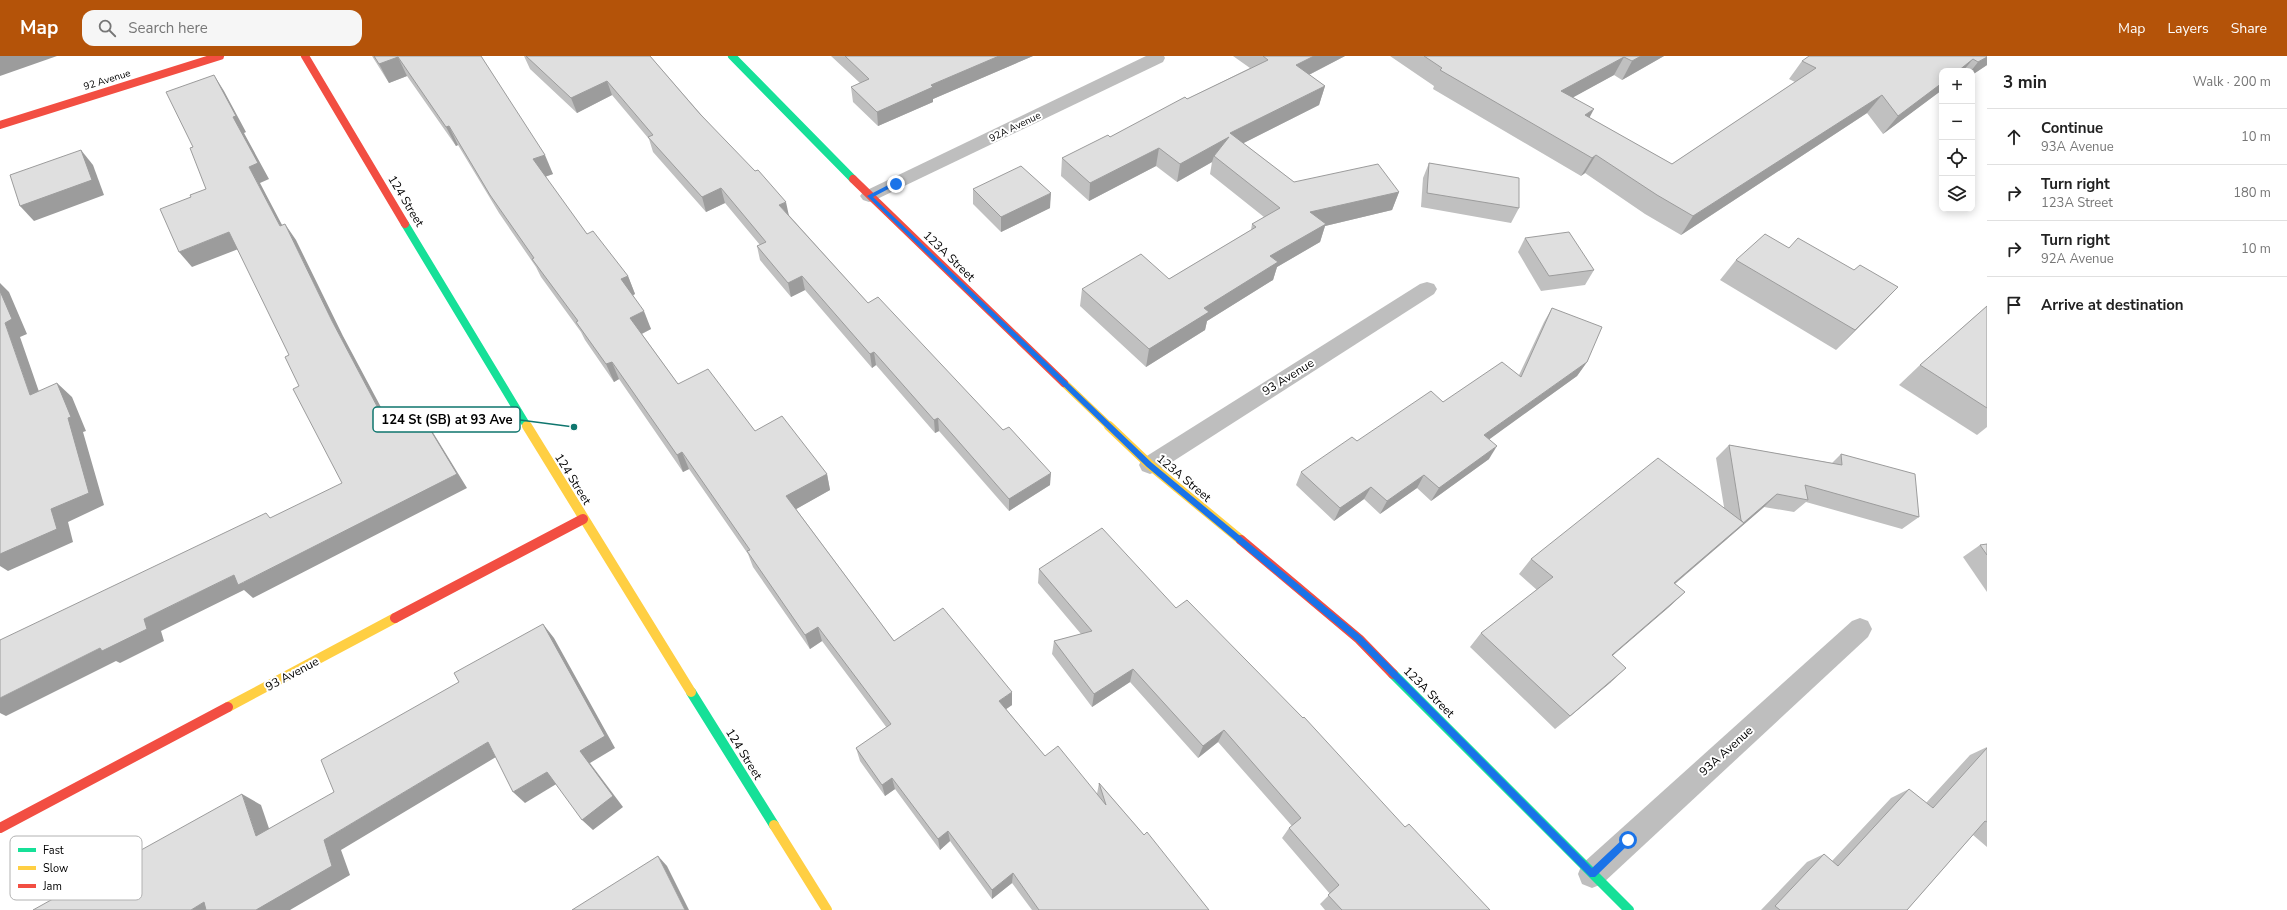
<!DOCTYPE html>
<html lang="en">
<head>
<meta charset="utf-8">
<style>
	:root { --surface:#fff; --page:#f6f6f6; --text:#222; --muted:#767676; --line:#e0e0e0; --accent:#b45309 }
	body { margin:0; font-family:"Nunito Sans",sans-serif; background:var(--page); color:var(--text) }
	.controls { position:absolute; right:12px; top:12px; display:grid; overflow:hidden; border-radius:8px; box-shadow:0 2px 10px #0003 }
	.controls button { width:36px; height:36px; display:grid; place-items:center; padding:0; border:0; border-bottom:1px solid var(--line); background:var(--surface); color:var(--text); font:20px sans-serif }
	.stop { position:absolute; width:12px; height:12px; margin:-9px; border:3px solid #1a73e8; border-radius:50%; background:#fff }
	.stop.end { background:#1a73e8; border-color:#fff; box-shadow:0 1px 4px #0008 }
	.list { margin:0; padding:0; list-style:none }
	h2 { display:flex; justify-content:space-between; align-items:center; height:52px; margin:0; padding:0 16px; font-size:17px }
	h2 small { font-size:13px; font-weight:400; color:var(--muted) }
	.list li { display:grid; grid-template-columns:26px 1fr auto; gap:12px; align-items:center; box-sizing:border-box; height:56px; padding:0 16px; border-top:1px solid var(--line) }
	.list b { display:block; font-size:15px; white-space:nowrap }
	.list p { margin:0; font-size:13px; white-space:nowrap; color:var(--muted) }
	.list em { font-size:13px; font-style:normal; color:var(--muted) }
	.icon { flex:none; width:22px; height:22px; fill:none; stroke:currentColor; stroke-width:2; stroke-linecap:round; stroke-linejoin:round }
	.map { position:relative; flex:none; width:1987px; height:854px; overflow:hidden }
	header { display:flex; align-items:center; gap:24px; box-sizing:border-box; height:56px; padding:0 20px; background:var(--accent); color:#fff }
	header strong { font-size:19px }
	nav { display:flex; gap:22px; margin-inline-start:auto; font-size:14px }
	.search { width:280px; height:36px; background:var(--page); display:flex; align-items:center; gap:10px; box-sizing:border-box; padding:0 14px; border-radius:12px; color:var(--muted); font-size:15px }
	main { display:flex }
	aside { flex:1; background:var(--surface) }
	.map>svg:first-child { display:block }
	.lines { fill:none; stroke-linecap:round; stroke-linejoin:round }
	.street { fill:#bebebe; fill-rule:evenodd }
	.fast-far1 { stroke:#16e098; stroke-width:8 }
	.fast { stroke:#16e098; stroke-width:10 }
	.slow-far1 { stroke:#ffcf43; stroke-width:8 }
	.slow { stroke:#ffcf43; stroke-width:10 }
	.jam-far1 { stroke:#f24e42; stroke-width:8 }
	.jam { stroke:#f24e42; stroke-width:10 }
	.wall { fill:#c0c0c0 }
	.shaded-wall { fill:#9c9c9c }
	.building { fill:#dfdfdf; stroke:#9c9c9c }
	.route { fill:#1a73e8 }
	.labels { text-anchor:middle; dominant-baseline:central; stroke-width:4; stroke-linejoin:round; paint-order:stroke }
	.far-street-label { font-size:10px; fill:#000; stroke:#fff }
	.street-label { font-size:12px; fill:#000; stroke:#fff }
	.key { fill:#fff; stroke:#b2b2b2; stroke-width:1 }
	.key-label { font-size:11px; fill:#000 }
	.leader { fill:none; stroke:#0f766e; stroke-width:1.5 }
	.callout-dot { fill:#0f766e; stroke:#fff; stroke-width:1.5 }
	.callout { fill:#fff; stroke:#0f766e; stroke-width:1.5 }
	.callout-label { font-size:13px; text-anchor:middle; font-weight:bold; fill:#000 }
</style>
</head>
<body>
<header>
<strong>Map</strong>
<div class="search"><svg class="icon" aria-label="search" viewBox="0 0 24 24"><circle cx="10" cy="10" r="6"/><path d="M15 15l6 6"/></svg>Search here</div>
<nav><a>Map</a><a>Layers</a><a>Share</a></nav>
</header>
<main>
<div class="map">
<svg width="1987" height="854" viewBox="0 0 1987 854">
	<rect width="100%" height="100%" fill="#fff"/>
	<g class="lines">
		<g class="street">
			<path d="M1146 0H1164L1165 2 1163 6 875 144 869 146 863 144 860 140 863 136Z"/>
			<path d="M1427 226 1434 228 1437 233 1434 238 1158 415 1150 418 1142 415 1139 409 1142 403 1420 228Z"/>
			<path d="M1860 562 1868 565 1872 573 1868 581 1602 828 1592 832 1582 828 1578 818 1582 808 1852 565Z"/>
		</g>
		<g class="fast-far1">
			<path d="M732 0 853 123"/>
			<path d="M405 168 527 370"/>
		</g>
		<g class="fast">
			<path d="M1393 618 1629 854"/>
			<path d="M691 636 774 769"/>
		</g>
		<path class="slow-far1" d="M1064 327 1110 371"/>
		<g class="slow">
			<path d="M527 370 691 636"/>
			<path d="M1109 370 1150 409 1241 484"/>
			<path d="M228 651 395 562"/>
			<path d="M774 769 827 854"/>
		</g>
		<g class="jam-far1">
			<path d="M305 0 405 168"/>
			<path d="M0 69 220 0"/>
			<path d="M853 123 1064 327"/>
		</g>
		<g class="jam">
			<path d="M1241 484 1359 583 1393 618"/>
			<path d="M395 562 583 463"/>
			<path d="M0 772 228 651"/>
		</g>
	</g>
	<g class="wall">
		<path d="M372 0H481L553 118 545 121 587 178 628 220 635 238 633 239 651 273 642 278 678 328 755 375 827 418 830 434 796 453 894 585 1012 649 1006 653 1045 700 1097 738 1099 727 1209 854H1032L1012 827 992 843 950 785 940 794 895 733 885 740 860 705 856 692 887 672 822 585 810 593 753 511 748 498 689 413 683 416 619 323 614 326 585 284 581 276 541 221 536 211 499 157 458 89 456 90 407 20 389 27Z"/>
		<path d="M524 0H650L788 158 868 247 1050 429 1009 455 939 375 935 377 876 309 872 312 805 234 791 241 760 204 757 190 760 189 725 147 706 156 653 96 649 83 612 39 577 57 530 13Z"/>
		<path d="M831 0H1033L933 43V46L878 70 853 46 851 31 860 27Z"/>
		<path d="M1233 0H1345L1309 19 1325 30 1319 49 1243 87 1294 126 1399 136 1392 154 1325 170 1320 186 1277 211 1273 224 1207 265 1205 274 1146 311 1080 250 1082 233 1169 223 1251 174 1252 168 1264 161 1210 118 1212 106 1177 126 1156 110 1089 145 1061 120 1062 102 1110 81 1187 43 1250 12Z"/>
		<path d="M1390 0H1664L1622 24 1614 19 1573 41 1590 62 1672 108 1795 26 1789 23 1802 5 1987 0V9L1972 19V15H1942V34L1883 78 1867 57 1681 179 1645 158 1585 117 1581 120 1433 33 1434 30Z"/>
		<path d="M1429 107 1519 152 1511 167 1421 151 1423 122Z"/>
		<path d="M973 133 1050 152 1001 176 973 148Z"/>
		<path d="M1525 182 1594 214 1585 229 1541 235 1518 196Z"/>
		<path d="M1789 192 1854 214 1898 231 1836 294 1720 224 1736 204Z"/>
		<path d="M1987 250V371L1977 379 1899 329 1920 309Z"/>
		<path d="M1552 252 1587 306 1577 320 1489 383V403L1431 445 1417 432 1380 458 1364 443 1334 465 1296 429 1301 416 1357 385 1443 346 1519 319 1544 266Z"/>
		<path d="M1729 389 1832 407 1841 398 1919 461 1902 473 1806 446 1794 456 1764 451 1675 528 1685 536 1669 551 1612 600 1611 626 1555 673 1470 591 1481 577 1537 534 1519 518 1531 503 1724 451 1716 402Z"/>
		<path d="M1987 488V536L1963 501 1980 489Z"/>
		<path d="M1039 513 1176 552 1405 771 1490 854H1325L1320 848 1330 838 1282 782 1289 772 1292 770 1218 686 1198 702 1130 626 1092 651 1052 598 1054 585 1081 578 1038 527Z"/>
		<path d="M1987 691V791L1973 779 1907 854H1761L1807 806 1824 798 1832 805 1891 742 1909 733 1926 747 1970 699Z"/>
	</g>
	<g class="shaded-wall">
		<path d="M0 0H57L0 20Z"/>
		<path d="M999 0H1033L933 43V46L878 70 877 56 931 29Z"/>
		<path d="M1314 0H1345L1291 28 1296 9Z"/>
		<path d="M1641 0H1664L1622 24 1632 5Z"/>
		<path d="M398 1 407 20 389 27 379 8Z"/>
		<path d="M1624 1 1614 19 1552 53 1561 35Z"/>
		<path d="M1987 1V9L1972 19V15H1971L1978 6Z"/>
		<path d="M1973 3 1963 15H1958Z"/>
		<path d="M214 19 224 35 246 76 244 77 269 123 260 127 291 186 280 170 249 111 233 61Z"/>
		<path d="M607 25 612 39 577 57 571 42Z"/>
		<path d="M1942 27V34L1883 78 1898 60Z"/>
		<path d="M1325 30 1319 49 1226 96 1230 77Z"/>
		<path d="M1882 39 1867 57 1681 179 1693 160Z"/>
		<path d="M1594 53 1584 72 1585 59Z"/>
		<path d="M449 70 458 89 456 90 446 71Z"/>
		<path d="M1229 81 1214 100 1212 106 1177 126 1180 108Z"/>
		<path d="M1159 92 1156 110 1089 145 1090 127Z"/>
		<path d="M81 94 93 109 104 139 34 165 20 150Z"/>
		<path d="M545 99 553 118 541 122 533 103Z"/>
		<path d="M1596 99 1585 117 1581 120 1592 102Z"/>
		<path d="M721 132 725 147 706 156 702 141Z"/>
		<path d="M1399 136 1392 154 1325 170 1320 186 1277 211 1273 224 1207 265 1205 274 1146 311 1149 293 1204 252 1270 200 1310 156Z"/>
		<path d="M1051 137 1050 152 1001 176V161Z"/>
		<path d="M786 146 789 160 779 149Z"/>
		<path d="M285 168 296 184 343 280 399 385 388 371 332 265Z"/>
		<path d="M229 176 241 192 192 211 179 196Z"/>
		<path d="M628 220 635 238 628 242 621 223Z"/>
		<path d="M802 220 805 234 791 241 788 227Z"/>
		<path d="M0 227 9 236 27 278 20 281 45 353 30 339 5 267 0 235Z"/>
		<path d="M1898 231 1879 251 1836 294 1855 274Z"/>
		<path d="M644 255 651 273 637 280 630 262Z"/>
		<path d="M874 296 876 309 872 312 870 298Z"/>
		<path d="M612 306 619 323 614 326 606 308Z"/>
		<path d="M1587 306 1577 320 1476 393 1484 379Z"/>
		<path d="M57 327 72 341 86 375 83 376 104 449 68 466 73 486 8 515 0 510V498L51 453 68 362Z"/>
		<path d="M419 355 429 370 467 432 253 542 244 534 161 575 164 585 120 607 116 605 6 660 0 657V642L100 592 144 563 234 519 243 527Z"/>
		<path d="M938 362 939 375 935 377 934 364Z"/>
		<path d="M1497 390 1489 403 1431 445 1439 432Z"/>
		<path d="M682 396 689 413 683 416 677 399Z"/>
		<path d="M1051 417 1050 429 1009 455V443Z"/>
		<path d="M827 418 830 434 791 456 786 440Z"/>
		<path d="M1424 419 1417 432 1380 458 1387 445Z"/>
		<path d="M1371 431 1364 443 1334 465 1340 452Z"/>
		<path d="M1777 438 1764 451 1728 482 1741 469Z"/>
		<path d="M1744 467 1727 483 1658 542 1674 527Z"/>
		<path d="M1685 536 1669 551 1597 613 1612 599Z"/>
		<path d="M543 568 554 582 615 692 590 707 623 751 593 774 582 764 580 695Z"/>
		<path d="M818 571 822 585 810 593 805 579Z"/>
		<path d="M1626 612 1611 626 1555 673 1570 660Z"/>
		<path d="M1133 613 1130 626 1092 651 1094 638Z"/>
		<path d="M1012 636V649L999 658V645Z"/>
		<path d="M1224 674 1218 686 1198 702 1203 690Z"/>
		<path d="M488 686 501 698 341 794 350 819 290 854H256L324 784Z"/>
		<path d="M547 716 558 727 525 747 513 736Z"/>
		<path d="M892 722 895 733 885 740 882 729Z"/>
		<path d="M242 738 261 749 275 790 256 780Z"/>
		<path d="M948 775 950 785 940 794 938 783Z"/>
		<path d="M658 800 667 810 689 854H685Z"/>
		<path d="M1013 817 1012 827 992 843V834Z"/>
		<path d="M204 846 223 854H191Z"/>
	</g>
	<g class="building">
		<path d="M374 0H481L545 99 533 103 587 178 593 175 628 220 621 223 644 255 630 262 678 328 708 313 755 375 782 360 827 418 786 440 894 585 943 552 1012 636 999 645 1045 700 1058 690 1106 749 1099 727 1144 779 1147 776 1209 854H1039L1013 817 992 834 948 775 938 783 892 722 882 729 856 692 891 668 818 571 805 579 747 495 750 494 682 396 677 399 612 306 606 308 576 266 578 265 532 203 534 202 490 139 449 70 446 71 398 1 379 8Z"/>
		<path d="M526 0H650L700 58 755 115 758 114 786 146 779 149 868 247 878 241 1003 374 1009 371 1051 417 1009 443 938 362 934 364 874 296 870 298 802 220 788 227 757 190 766 186 721 132 702 141 648 81 653 79 607 25 571 42Z"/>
		<path d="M845 0H999L931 29 933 31 877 56 851 31 869 23Z"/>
		<path d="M1263 0H1314L1296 9 1325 30 1230 77 1294 126 1378 108 1399 136 1310 156 1326 168 1270 200 1278 206 1204 252 1209 256 1149 293 1082 233 1141 198 1169 223 1256 171 1252 168 1280 152 1214 100 1229 81 1180 108 1159 92 1090 127 1062 102 1108 79 1110 81 1185 41 1187 43 1268 4Z"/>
		<path d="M1424 0H1641L1632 5 1624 1 1561 35 1594 53 1585 59 1672 108 1816 12 1802 5 1809 0H1987V1L1978 6 1973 3 1958 15H1942V27L1898 60 1882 39 1693 160 1657 139 1596 99 1592 102 1440 14 1442 12Z"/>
		<path d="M214 19 236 60 233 61 258 107 249 111 280 170 285 168 332 265 388 371 419 355 457 418 238 529 234 519 144 563 147 573 102 595 100 592 0 642V584L266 457 270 462 342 427 293 333 299 330 285 301 289 299 229 176 179 196 160 153 191 141 190 139 206 133 190 92 193 91 166 36Z"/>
		<path d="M81 94 92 124 20 150 10 119Z"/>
		<path d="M1429 107 1519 122V152L1427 137Z"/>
		<path d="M1021 110 1051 137 1001 161 973 133Z"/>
		<path d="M1569 176 1594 214 1549 220 1525 182Z"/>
		<path d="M1765 178 1789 192 1798 182 1854 214 1860 209 1898 231 1855 274 1736 204Z"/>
		<path d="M0 235 12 263 5 267 30 339 57 327 71 361 68 362 89 437 51 453 57 473 0 498Z"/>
		<path d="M1987 250V352L1920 309Z"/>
		<path d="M1552 252 1602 271 1587 306 1484 379 1497 390 1439 432 1424 419 1387 445 1371 431 1340 452 1301 416 1352 381 1357 385 1431 335 1443 346 1502 306 1521 321Z"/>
		<path d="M1729 389 1842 409 1841 398 1915 418 1919 461 1805 429 1808 444 1777 438 1741 469 1744 467 1741 464Z"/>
		<path d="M1658 402 1744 467 1674 527 1685 536 1612 599 1626 612 1570 660 1481 577 1553 521 1531 503Z"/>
		<path d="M1102 472 1176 552 1187 544 1303 662 1304 661 1405 771 1409 768 1490 854H1342L1328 839 1339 829 1289 772 1301 762 1224 674 1203 690 1133 613 1094 638 1054 585 1092 575 1039 513Z"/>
		<path d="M1987 488V499L1980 489Z"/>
		<path d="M543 568 605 680 580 695 613 740 582 764 547 716 513 736 488 686 324 784 332 810 256 854H206L204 846 191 854H33L242 738 256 780 334 736 321 704 459 626 454 617Z"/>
		<path d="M1987 692V766L1985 765 1907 854H1780L1775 850 1824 798 1838 810 1909 733 1933 752Z"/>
		<path d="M658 800 685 854H572Z"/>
	</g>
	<path class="route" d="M894 126 898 128 873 141 1152 407 1361 580 1592 812 1625 781H1631V786L1595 821H1590L1356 585 1147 411 867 140Z"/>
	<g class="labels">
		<g class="far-street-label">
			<text transform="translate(107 24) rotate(-17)">92 Avenue</text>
			<text transform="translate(1015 71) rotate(-26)">92A Avenue</text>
		</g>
		<g class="street-label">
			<text transform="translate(406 145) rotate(59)">124 Street</text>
			<text transform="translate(949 200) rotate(44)">123A Street</text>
			<text transform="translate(1288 321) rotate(-32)">93 Avenue</text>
			<text transform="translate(1184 422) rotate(40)">123A Street</text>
			<text transform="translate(573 423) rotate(58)">124 Street</text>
			<text transform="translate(292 618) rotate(-28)">93 Avenue</text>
			<text transform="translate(1429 636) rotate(45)">123A Street</text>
			<text transform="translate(1726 695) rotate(-42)">93A Avenue</text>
			<text transform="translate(744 698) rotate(58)">124 Street</text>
		</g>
	</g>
	<rect x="10" y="780" width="132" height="64" rx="6" class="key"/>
	<rect x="18" y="792" width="18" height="4" fill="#16e098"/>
	<rect x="18" y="810" width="18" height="4" fill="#ffcf43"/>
	<rect x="18" y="828" width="18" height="4" fill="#f24e42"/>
	<g class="key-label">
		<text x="43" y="798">Fast</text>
		<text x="43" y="816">Slow</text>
		<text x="43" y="834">Jam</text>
	</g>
	<path class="leader" d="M574 371L520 364"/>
	<circle class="callout-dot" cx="574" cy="371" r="4"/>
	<rect class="callout" x="373" y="351" width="147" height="25" rx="4"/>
	<g class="callout-label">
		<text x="447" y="368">124 St (SB) at 93 Ave</text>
	</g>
</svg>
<div class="controls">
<button>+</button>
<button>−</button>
<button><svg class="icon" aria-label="locate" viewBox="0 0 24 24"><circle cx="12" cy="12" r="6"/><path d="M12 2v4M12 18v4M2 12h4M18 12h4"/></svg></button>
<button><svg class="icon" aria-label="layers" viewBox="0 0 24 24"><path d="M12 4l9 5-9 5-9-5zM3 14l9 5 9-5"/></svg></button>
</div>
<div class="stop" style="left:1628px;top:784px"></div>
<div class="stop end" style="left:896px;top:128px"></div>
</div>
<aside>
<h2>3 min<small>Walk · 200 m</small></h2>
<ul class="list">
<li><svg class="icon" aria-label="ahead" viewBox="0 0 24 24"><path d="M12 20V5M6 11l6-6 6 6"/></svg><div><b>Continue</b><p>93A Avenue</p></div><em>10 m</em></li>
<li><svg class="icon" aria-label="right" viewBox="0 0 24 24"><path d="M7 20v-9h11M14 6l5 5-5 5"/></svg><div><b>Turn right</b><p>123A Street</p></div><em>180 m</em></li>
<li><svg class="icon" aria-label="right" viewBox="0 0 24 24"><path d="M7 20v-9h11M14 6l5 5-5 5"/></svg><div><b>Turn right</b><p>92A Avenue</p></div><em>10 m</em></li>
<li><svg class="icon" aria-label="arrive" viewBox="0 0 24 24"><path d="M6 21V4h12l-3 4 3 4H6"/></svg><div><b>Arrive at destination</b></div></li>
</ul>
</aside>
</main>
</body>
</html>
